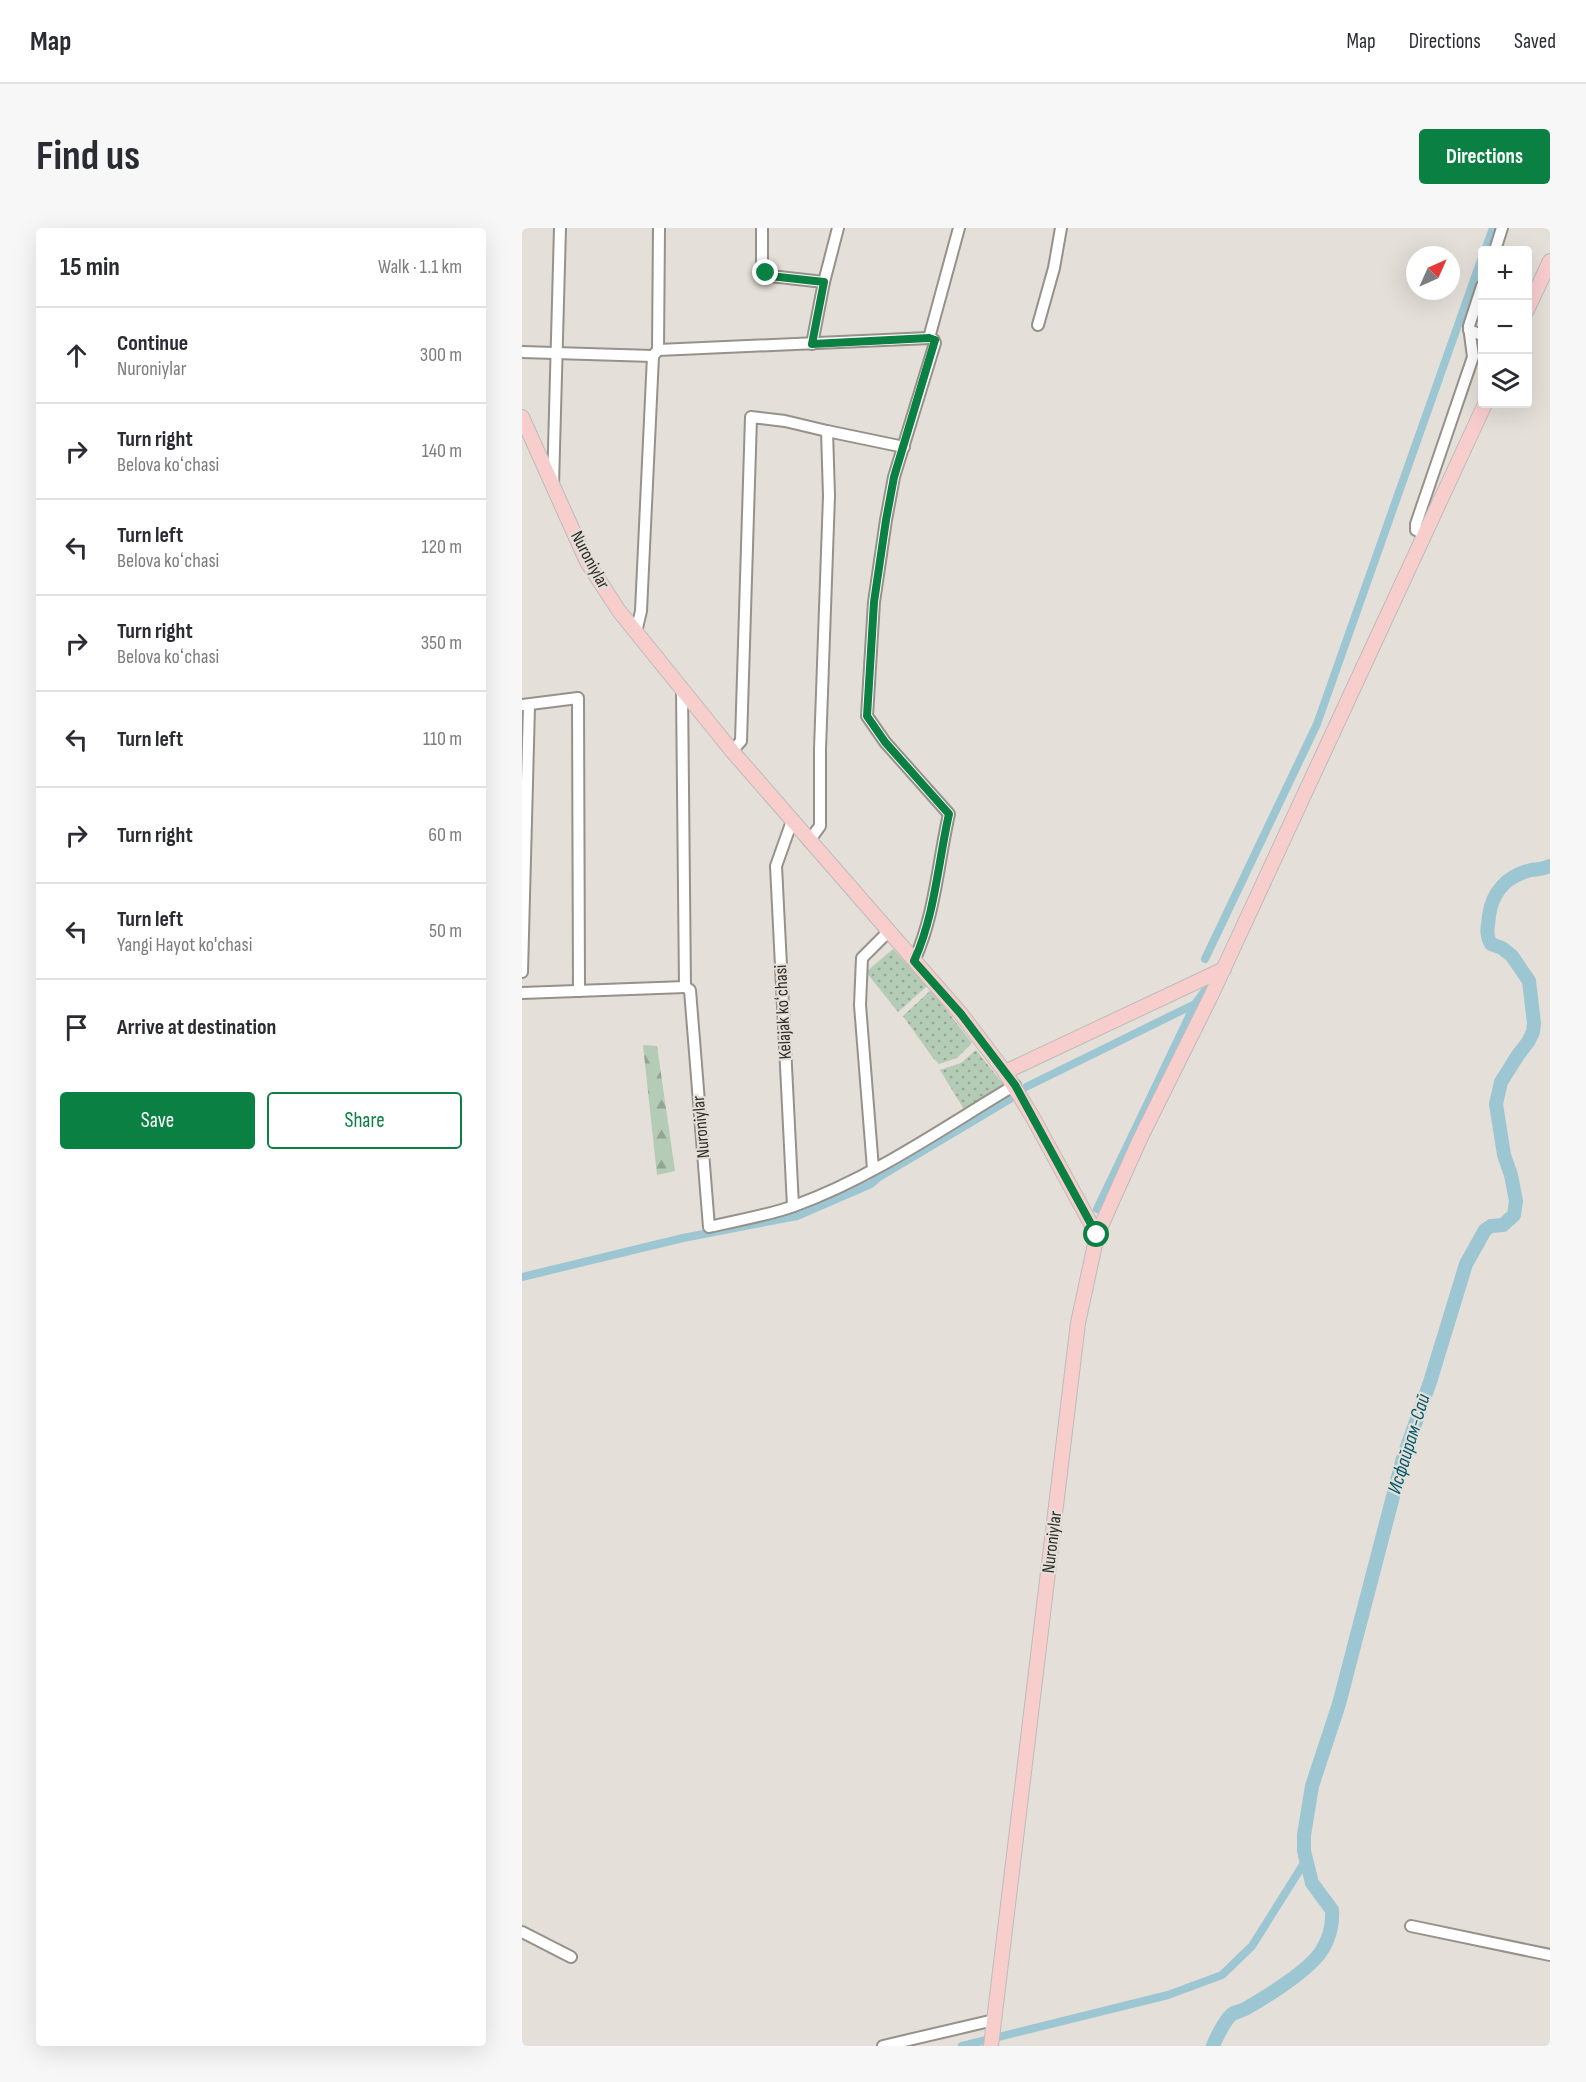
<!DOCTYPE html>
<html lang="en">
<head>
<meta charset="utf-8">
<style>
	:root { --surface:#fff; --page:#f7f7f7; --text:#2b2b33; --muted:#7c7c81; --line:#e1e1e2; --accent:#0b8043 }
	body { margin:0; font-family:"Sofia Sans Condensed",sans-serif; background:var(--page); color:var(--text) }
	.controls { position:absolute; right:18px; top:18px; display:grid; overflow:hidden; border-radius:6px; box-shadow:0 6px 24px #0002 }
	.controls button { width:54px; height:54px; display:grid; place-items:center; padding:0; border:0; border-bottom:2px solid var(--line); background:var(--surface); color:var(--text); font:30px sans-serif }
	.compass { position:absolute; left:884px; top:18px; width:54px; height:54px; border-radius:50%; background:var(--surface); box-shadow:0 6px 24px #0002; rotate:45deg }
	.stop { position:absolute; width:18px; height:18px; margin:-14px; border:4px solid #0b8043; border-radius:50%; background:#fff }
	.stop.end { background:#0b8043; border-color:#fff; box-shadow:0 2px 6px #0008 }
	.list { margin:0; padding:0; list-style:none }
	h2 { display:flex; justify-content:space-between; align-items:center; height:78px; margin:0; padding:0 24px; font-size:26px }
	h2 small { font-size:20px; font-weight:400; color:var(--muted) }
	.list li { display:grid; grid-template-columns:39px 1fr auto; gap:18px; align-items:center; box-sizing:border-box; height:96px; padding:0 24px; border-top:2px solid var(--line) }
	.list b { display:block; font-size:22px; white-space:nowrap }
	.list p { margin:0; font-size:20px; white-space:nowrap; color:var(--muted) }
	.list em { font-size:20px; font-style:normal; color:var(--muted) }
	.actions { display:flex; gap:12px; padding:18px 24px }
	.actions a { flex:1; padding:14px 0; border:2px solid var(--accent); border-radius:6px; text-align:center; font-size:21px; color:var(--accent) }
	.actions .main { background:var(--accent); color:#fff }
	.icon { flex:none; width:33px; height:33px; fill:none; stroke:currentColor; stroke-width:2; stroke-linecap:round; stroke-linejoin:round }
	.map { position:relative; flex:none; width:1028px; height:1818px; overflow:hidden; border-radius:6px }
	header { display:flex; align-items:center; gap:36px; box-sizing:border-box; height:84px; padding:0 30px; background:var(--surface); border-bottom:2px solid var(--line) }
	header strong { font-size:28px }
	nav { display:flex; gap:33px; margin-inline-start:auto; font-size:21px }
	.intro { display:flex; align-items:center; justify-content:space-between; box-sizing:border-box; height:144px; padding:0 36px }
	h1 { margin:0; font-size:42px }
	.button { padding:15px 27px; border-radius:6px; background:var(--accent); color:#fff; font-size:21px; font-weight:700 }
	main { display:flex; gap:36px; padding:0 36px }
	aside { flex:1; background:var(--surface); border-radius:6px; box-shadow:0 6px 24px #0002 }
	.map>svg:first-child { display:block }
	.grass { fill:url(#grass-dots) }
	.forest { fill:url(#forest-firs) }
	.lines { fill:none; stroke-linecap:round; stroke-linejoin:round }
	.canal { stroke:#9dc6d3; stroke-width:8 }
	.river { stroke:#9dc6d3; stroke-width:14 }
	.minor-casing { stroke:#96918a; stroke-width:14 }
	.major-casing { stroke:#bdbcbb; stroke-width:16 }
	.minor { stroke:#fff; stroke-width:10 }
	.major { stroke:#f8cecd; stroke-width:14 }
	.route { stroke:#0b8043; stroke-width:8 }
	.labels { text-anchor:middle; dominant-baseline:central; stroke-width:4.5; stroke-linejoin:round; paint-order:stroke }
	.street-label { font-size:18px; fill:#302e2b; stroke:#e4dfd8 }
	.water-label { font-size:20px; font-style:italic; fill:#045a6d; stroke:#e4dfd8 }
</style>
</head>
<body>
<header>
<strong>Map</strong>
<nav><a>Map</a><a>Directions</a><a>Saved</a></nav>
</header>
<div class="intro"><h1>Find us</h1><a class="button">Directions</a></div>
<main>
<aside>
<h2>15 min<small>Walk · 1.1 km</small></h2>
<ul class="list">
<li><svg class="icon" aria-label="ahead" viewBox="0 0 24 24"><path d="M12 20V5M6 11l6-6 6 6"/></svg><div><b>Continue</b><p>Nuroniylar</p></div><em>300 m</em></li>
<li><svg class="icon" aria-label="right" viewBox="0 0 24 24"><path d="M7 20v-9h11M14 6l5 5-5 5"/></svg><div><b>Turn right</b><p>Belova koʻchasi</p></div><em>140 m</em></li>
<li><svg class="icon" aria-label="left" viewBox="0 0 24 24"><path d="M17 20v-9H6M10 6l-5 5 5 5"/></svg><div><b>Turn left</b><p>Belova koʻchasi</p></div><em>120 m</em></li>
<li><svg class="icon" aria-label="right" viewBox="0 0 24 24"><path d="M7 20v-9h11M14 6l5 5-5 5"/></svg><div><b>Turn right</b><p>Belova koʻchasi</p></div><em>350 m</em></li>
<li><svg class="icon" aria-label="left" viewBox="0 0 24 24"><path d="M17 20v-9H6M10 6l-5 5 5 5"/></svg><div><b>Turn left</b></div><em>110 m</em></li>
<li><svg class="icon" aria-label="right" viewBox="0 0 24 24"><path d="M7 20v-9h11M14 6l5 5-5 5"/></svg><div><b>Turn right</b></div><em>60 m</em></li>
<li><svg class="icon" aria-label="left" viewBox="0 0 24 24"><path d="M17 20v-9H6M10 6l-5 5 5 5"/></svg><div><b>Turn left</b><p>Yangi Hayot ko'chasi</p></div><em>50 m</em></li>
<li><svg class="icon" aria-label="arrive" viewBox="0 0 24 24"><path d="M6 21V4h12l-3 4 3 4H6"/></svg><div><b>Arrive at destination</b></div></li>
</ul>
<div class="actions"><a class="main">Save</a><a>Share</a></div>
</aside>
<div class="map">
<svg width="1028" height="1818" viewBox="0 0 1028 1818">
	<defs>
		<pattern id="grass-dots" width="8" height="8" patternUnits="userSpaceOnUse" patternTransform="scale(1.5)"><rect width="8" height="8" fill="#b4cbb5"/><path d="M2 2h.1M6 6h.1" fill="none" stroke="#93a593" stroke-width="1.8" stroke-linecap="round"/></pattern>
		<pattern id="forest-firs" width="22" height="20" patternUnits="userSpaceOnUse" patternTransform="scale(1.5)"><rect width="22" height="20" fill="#b4cbb5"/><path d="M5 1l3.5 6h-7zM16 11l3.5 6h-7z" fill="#93a593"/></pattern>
	</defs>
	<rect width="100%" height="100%" fill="#e4dfd8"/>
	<g class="grass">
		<path d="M371 721 405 758 376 784 344 744Z"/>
		<path d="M409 762 450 815 435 830 417 836 411 830 381 788Z"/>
		<path d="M454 822 482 857 443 883 418 842 439 835Z"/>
	</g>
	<path class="forest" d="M121 817 135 818 153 943 135 947Z"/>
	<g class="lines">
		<g class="canal">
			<path d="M963 22 971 0"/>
			<path d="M683 731 795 496 960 29"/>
			<path d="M504 859 673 776"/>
			<path d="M575 981 673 776 685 760"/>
			<path d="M0 1049 161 1010 275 988 349 956 357 949 488 871"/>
			<path d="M440 1818 646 1767 700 1747 730 1718 784 1632"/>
		</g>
		<path class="river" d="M691 1818C694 1810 703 1792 710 1786 714 1784 719 1783 723 1781 744 1769 788 1742 800 1722 807 1711 811 1696 810 1682L790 1655 782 1623V1607L790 1558 817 1476 881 1230 908 1154 944 1036 963 1002 969 998 981 997 992 987 994 973 989 947 982 927 974 876 979 854 996 827 1006 814 1011 804 1012 795 1007 753 990 728 980 720 969 716C963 705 966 700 967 688 970 664 985 648 1009 642 1016 641 1022 641 1028 638"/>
		<defs>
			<g id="minor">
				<path d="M240 0V41L248 48 302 54"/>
				<path d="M973 22 980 0"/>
				<path d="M516 97 532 40 539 0"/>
				<path d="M947 102 960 107"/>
				<path d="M290 116 302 54 316 0"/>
				<path d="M136 122 137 0"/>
				<path d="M0 124 131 128 136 122 407 110"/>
				<path d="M305 203 382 219"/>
				<path d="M31 257 38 0"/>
				<path d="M903 307 894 302V296L951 129 947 98 960 58"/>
				<path d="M114 404 119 383 131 128"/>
				<path d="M160 462 163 759 168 762 187 999C215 992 245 988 272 978 350 950 421 900 493 857"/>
				<path d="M0 477 56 470 57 763"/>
				<path d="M210 523 219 513 229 189 263 193 305 203 307 268 298 521V598L287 613"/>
				<path d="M270 593 254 638 271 978"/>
				<path d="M392 733C413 687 416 635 427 586L363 514 345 488 352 374 364 292 372 249 413 115 411 111 407 110 437 0"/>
				<path d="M0 744 7 478"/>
				<path d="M0 765 163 759"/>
				<path d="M351 941 338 777 340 730 366 704"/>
				<path d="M889 1698 1028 1727"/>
				<path d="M0 1704 49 1729"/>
				<path d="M361 1818 472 1792"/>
			</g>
			<g id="major">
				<path d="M1005 82 1028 33"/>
				<path d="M0 189 65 334 97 383 210 523 439 786 483 844 510 888 575 1007"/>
				<path d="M483 844 702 741"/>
				<path d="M469 1818 556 1095 575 1007 618 911 689 768 963 176"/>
			</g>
		</defs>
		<use href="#minor" class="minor-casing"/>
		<use href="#major" class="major-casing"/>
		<use href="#minor" class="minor"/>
		<use href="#major" class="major"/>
	</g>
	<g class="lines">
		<path class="route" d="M244 45 248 48 302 54 290 116 407 110 413 112 372 249 364 292 352 374 345 488 363 514 427 586C416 635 413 687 392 733L439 786 493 857 575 1007"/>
	</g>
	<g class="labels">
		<g class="street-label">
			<text transform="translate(68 332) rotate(62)">Nuroniylar</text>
			<text transform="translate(261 784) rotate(-93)">Kelajak koʻchasi</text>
			<text transform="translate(179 899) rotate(-95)">Nuroniylar</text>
			<text transform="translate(530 1314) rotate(-83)">Nuroniylar</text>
		</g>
		<g class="water-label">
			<text transform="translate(887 1216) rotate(-73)">Исфайрам-Сай</text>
		</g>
	</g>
</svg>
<div class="controls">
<button>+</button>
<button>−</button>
<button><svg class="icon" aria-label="layers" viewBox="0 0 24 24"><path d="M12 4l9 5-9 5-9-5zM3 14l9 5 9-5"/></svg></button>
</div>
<svg class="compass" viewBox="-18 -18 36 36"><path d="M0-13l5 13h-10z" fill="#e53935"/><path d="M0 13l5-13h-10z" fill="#7c7c81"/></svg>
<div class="stop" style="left:575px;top:1007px"></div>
<div class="stop end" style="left:244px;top:45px"></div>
</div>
</main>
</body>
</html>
